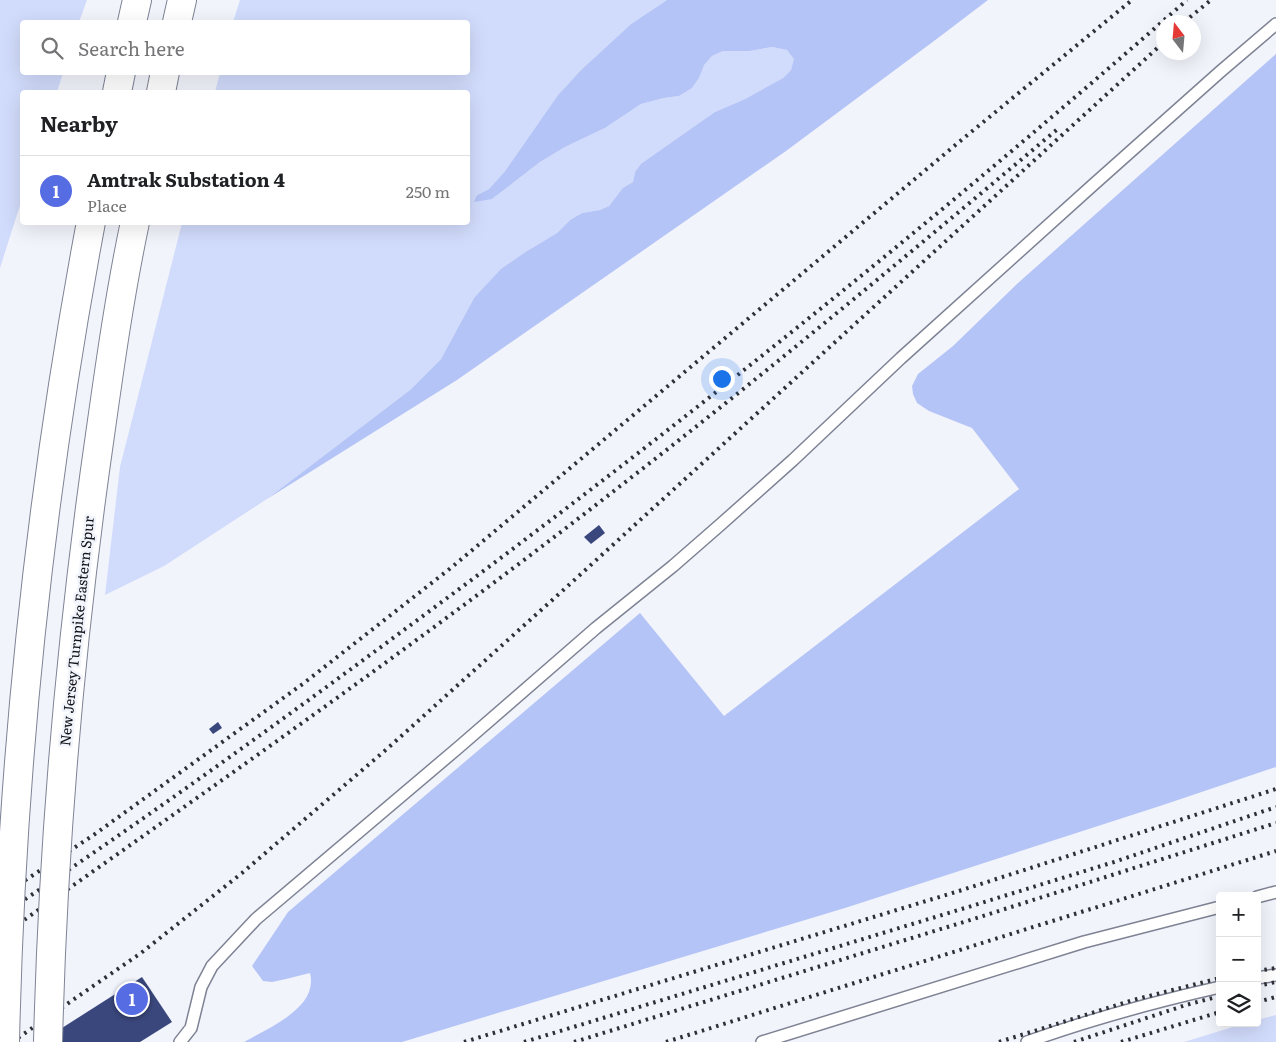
<!DOCTYPE html>
<html lang="en">
<head>
<meta charset="utf-8">
<style>
	:root { --surface:#fff; --page:#f6f6f6; --text:#202124; --muted:#757577; --line:#e0e0e0; --accent:#566ce2 }
	body { margin:0; font-family:Literata,serif; background:var(--page); color:var(--text) }
	.controls { position:absolute; right:15px; bottom:15px; display:grid; overflow:hidden; border-radius:5px; box-shadow:0 5px 20px #0002 }
	.controls button { width:45px; height:45px; display:grid; place-items:center; padding:0; border:0; border-bottom:1px solid var(--line); background:var(--surface); color:var(--text); font:25px sans-serif }
	.compass { position:absolute; left:1156px; top:15px; width:45px; height:45px; border-radius:50%; background:var(--surface); box-shadow:0 5px 20px #0002; rotate:344deg }
	.you { position:absolute; left:721px; top:378px; width:18px; height:18px; margin:-12px; border:4px solid #fff; border-radius:50%; background:#1a73e8; box-shadow:0 0 0 8px #1a73e833 }
	.badge { display:grid; place-items:center; width:32px; height:32px; border-radius:50%; background:var(--accent); color:#fff; font-size:16px; font-weight:700 }
	.pin { position:absolute; translate:-50% -50%; border:2px solid #fff; box-shadow:0 1px 5px #0006 }
	.list { margin:0; padding:0; list-style:none }
	h2 { display:flex; justify-content:space-between; align-items:center; height:65px; margin:0; padding:0 20px; font-size:21px }
	h2 small { font-size:16px; font-weight:400; color:var(--muted) }
	.list li { display:grid; grid-template-columns:32px 1fr auto; gap:15px; align-items:center; box-sizing:border-box; height:70px; padding:0 20px; border-top:1px solid var(--line) }
	.list b { display:block; font-size:19px; white-space:nowrap }
	.list p { margin:0; font-size:16px; white-space:nowrap; color:var(--muted) }
	.list em { font-size:16px; font-style:normal; color:var(--muted) }
	.icon { flex:none; width:28px; height:28px; fill:none; stroke:currentColor; stroke-width:2; stroke-linecap:round; stroke-linejoin:round }
	.map { position:relative; flex:none; width:1276px; height:1042px; overflow:hidden }
	.search { position:absolute; background:var(--surface); box-shadow:0 5px 20px #0002; left:20px; top:20px; width:450px; height:55px; display:flex; align-items:center; gap:12px; box-sizing:border-box; padding:0 18px; border-radius:5px; color:var(--muted); font-size:19px }
	.panel { position:absolute; background:var(--surface); box-shadow:0 5px 20px #0002; left:20px; top:90px; width:450px; height:135px; border-radius:5px }
	.map>svg:first-child { display:block }
	.green { fill:#d1dbfb }
	.water { fill:#b5c4f6 }
	.building { fill:#3a477c }
	.lines { fill:none; stroke-linecap:round; stroke-linejoin:round }
	.service-casing { stroke:#7e8394; stroke-width:14 }
	.motorway-casing { stroke:#7e8394; stroke-width:30 }
	.service { stroke:#fff; stroke-width:11 }
	.motorway { stroke:#fff; stroke-width:28 }
	.rail { stroke:#2e3036; stroke-width:4; stroke-dasharray:2.5 5; stroke-linecap:butt }
	.motorway-bridge-casing { stroke:#7e8394; stroke-width:30; stroke-linecap:butt }
	.motorway-bridge { stroke:#fff; stroke-width:28 }
	.labels { text-anchor:middle; dominant-baseline:central; stroke-width:5; stroke-linejoin:round; paint-order:stroke }
	.street-label { font-size:14px; fill:#111319; stroke:#f2f4fc }
</style>
</head>
<body>
<div class="map">
<svg width="1276" height="1042" viewBox="0 0 1276 1042">
	<rect width="100%" height="100%" fill="#f2f4fc"/>
	<g class="green">
		<path d="M0 0H87L79 22H22V72L63 73 57 92H22V199L0 268Z"/>
		<path d="M240 0H667L631 24 581 70 558 95 505 171 489 189 477 195 492 199 540 162 565 147 605 128 641 104 664 98 679 96 692 88 699 78 703 65 712 56 723 51H750L772 47 787 50 795 59 791 70 783 78 745 99 715 112 635 172 633 182 623 189 609 206 600 210 582 213 570 220 557 233 527 251 474 298 441 359 410 390 267 499 164 566 105 595 120 467 182 223 468 222V92H215L220 73 468 72V22H233Z"/>
		<path d="M1276 1015V1042H1184L1246 1023H1257V1020Z"/>
	</g>
	<g class="water">
		<path d="M667 0H988L938 38 786 151 457 380 267 499 410 390 441 359 474 298 501 269 527 251 557 233 570 220 582 213 600 210 609 206 623 188 633 182 635 172 641 164 715 112 745 99 783 78 791 70 794 59 787 50 772 47 750 51H723L712 56 704 65 699 78 692 88 679 96 664 98 641 104 605 128 565 147 540 162 492 199 474 202 477 195 489 189 505 171 558 95 581 70 631 24Z"/>
		<path d="M1276 54V767L1163 805 845 908 402 1042H244C268 1028 319 1008 310 973L286 979 272 982 263 981 252 966 288 912 640 613 724 716 1019 489 972 428 929 411 917 403 913 394 912 386 918 374 953 346 1018 283Z"/>
	</g>
	<g class="building">
		<path d="M599 525 605 533 591 544 584 537Z"/>
		<path d="M218 722 222 728 213 734 209 729Z"/>
		<path d="M142 977 172 1022 140 1042H40Z"/>
	</g>
	<g class="lines">
		<defs>
			<g id="service">
				<path d="M1257 897 1276 892"/>
				<path d="M1257 978 1276 975"/>
				<path d="M180 1042 191 1028 201 987 212 966 256 919 459 747 596 628 673 566 720 525 793 460 901 358 1093 185 1221 71 1276 24"/>
				<path d="M762 1042 1084 942 1220 907"/>
				<path d="M1027 1042C1091 1019 1154 1002 1220 987"/>
			</g>
			<g id="motorway">
				<path d="M132 22 137 0"/>
				<path d="M177 22 182 0"/>
				<path d="M117 92 121 72"/>
				<path d="M161 92 165 72"/>
			</g>
		</defs>
		<use href="#service" class="service-casing"/>
		<use href="#motorway" class="motorway-casing"/>
		<use href="#service" class="service"/>
		<use href="#motorway" class="motorway"/>
		<g class="rail">
			<path d="M1184 22 1211 0"/>
			<path d="M0 897 95 834 304 683 452 567 959 142 1132 0"/>
			<path d="M0 916C140 823 277 724 412 624 679 427 938 219 1187 0"/>
			<path d="M0 937C208 790 418 644 619 487 769 371 915 249 1060 127"/>
			<path d="M1257 971 1276 968"/>
			<path d="M1257 986 1276 982"/>
			<path d="M1257 1002 1276 997"/>
			<path d="M12 1042 141 953 242 873 388 748 570 584 1164 42"/>
			<path d="M464 1042 959 891 1276 789"/>
			<path d="M524 1042 965 908 1114 862 1276 807"/>
			<path d="M574 1042 967 921 1276 823"/>
			<path d="M666 1042 1276 851"/>
			<path d="M999 1042 1133 1000 1220 978"/>
			<path d="M1074 1042 1186 1005 1220 996"/>
			<path d="M1121 1042 1220 1012"/>
		</g>
		<defs>
			<g id="motorway-bridge">
				<path d="M5 1042C11 767 40 493 91 222"/>
				<path d="M48 1042C53 839 71 636 100 435 110 364 120 293 135 222"/>
			</g>
		</defs>
		<use href="#motorway-bridge" class="motorway-bridge-casing"/>
		<use href="#motorway-bridge" class="motorway-bridge"/>
	</g>
	<g class="labels">
		<g class="street-label">
			<text transform="translate(76 631) rotate(-84)">New Jersey Turnpike Eastern Spur</text>
		</g>
	</g>
</svg>
<div class="controls">
<button>+</button>
<button>−</button>
<button><svg class="icon" aria-label="layers" viewBox="0 0 24 24"><path d="M12 4l9 5-9 5-9-5zM3 14l9 5 9-5"/></svg></button>
</div>
<svg class="compass" viewBox="-18 -18 36 36"><path d="M0-13l5 13h-10z" fill="#e53935"/><path d="M0 13l5-13h-10z" fill="#757577"/></svg>
<div class="you"></div>
<div class="pin badge" style="left:132px;top:999px">1</div>
<div class="search"><svg class="icon" aria-label="search" viewBox="0 0 24 24"><circle cx="10" cy="10" r="6"/><path d="M15 15l6 6"/></svg>Search here</div>
<section class="panel">
<h2>Nearby<small></small></h2>
<ul class="list">
<li><span class="badge">1</span><div><b>Amtrak Substation 4</b><p>Place</p></div><em>250 m</em></li>
</ul>
</section>
</div>
</body>
</html>
